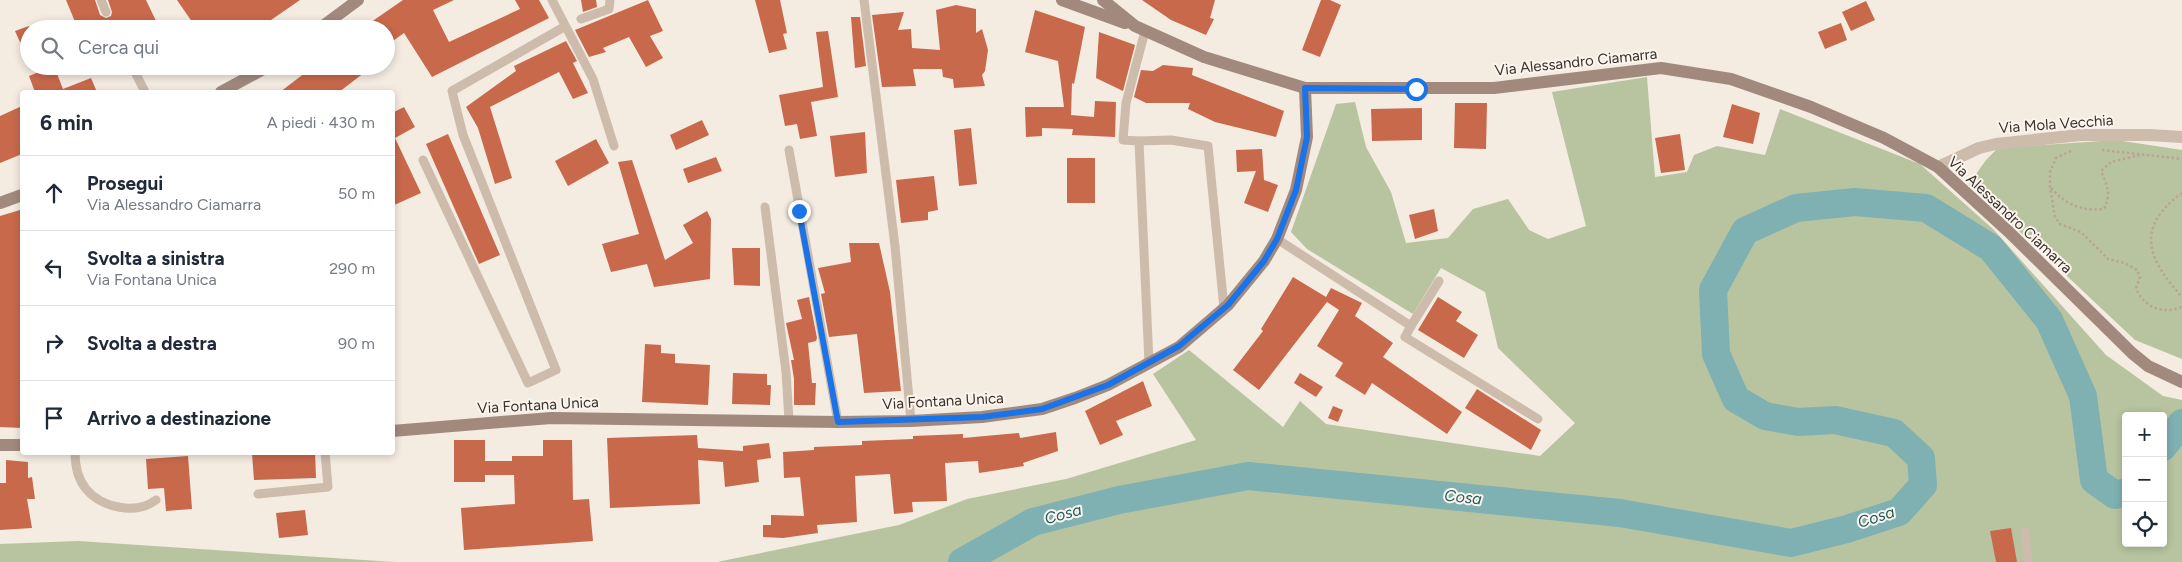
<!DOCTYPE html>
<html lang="it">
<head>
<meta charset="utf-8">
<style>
	:root { --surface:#fff; --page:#f2f2f3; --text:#1f2937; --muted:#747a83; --line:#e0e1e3 }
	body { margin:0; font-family:Figtree,sans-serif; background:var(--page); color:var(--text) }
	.controls { position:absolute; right:15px; bottom:15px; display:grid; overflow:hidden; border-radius:5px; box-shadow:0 2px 8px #0003 }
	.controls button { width:45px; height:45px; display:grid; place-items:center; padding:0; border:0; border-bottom:1px solid var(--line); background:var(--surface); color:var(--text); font:25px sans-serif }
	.stop { position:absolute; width:15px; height:15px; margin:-11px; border:4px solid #1a73e8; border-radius:50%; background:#fff }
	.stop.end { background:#1a73e8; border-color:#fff; box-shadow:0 1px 5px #0008 }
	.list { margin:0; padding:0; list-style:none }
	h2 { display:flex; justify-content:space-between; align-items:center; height:65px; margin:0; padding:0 20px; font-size:21px }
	h2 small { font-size:16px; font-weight:400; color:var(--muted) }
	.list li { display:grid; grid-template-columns:32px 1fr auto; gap:15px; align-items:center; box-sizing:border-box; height:75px; padding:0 20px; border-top:1px solid var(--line) }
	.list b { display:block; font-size:19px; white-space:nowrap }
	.list p { margin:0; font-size:16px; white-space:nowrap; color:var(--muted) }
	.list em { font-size:16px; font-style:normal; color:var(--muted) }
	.icon { flex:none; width:28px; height:28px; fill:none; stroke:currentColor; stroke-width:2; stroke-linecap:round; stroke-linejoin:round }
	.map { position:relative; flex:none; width:2182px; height:562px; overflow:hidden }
	.search { position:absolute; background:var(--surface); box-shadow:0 2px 8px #0003; left:20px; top:20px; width:375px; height:55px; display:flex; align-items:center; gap:12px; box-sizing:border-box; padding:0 18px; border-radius:28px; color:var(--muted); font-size:19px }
	.panel { position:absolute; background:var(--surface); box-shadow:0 2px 8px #0003; left:20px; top:90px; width:375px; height:365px; border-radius:5px }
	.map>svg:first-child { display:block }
	.green { fill:#b8c4a0; fill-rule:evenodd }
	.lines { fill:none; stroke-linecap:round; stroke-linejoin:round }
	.river { stroke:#7fb0b2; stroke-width:28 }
	.building { fill:#c8694b }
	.path { stroke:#b9a596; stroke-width:2.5; stroke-dasharray:2.5 2.5; stroke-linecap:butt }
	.lane { stroke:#cdbbac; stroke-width:9 }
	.street { stroke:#cdbbac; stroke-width:12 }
	.secondary { stroke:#a18a7d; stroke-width:12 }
	.route { stroke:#1a73e8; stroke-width:6 }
	.labels { text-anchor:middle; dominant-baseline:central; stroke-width:4; stroke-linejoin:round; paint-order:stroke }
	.street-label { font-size:15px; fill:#3b302b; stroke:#fbf5ee }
	.water-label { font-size:16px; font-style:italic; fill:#1f5a5e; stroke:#fbf5ee }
</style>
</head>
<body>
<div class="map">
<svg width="2182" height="562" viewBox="0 0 2182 562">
	<rect width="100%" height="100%" fill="#f4ebe1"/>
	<g class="green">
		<path d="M1647 77 1655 177 1687 172 1694 155 1717 146 1765 155 1780 109 1920 164 1993 229 2106 355 2163 396 2182 400V562H717L899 525 967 499 1066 479 1196 440 1153 374 1189 350 1283 427 1300 401 1326 424 1540 456 1575 423 1498 348 1485 292 1441 268 1413 314 1307 249 1291 232 1336 104 1355 102 1366 147 1391 192 1406 243 1448 238 1473 209 1508 199 1529 230 1548 239 1586 226 1552 92ZM2126 416H2163V543H2126Z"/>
		<path d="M2116 140 2182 150V359L2135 340 1969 184 1986 160 1998 148Z"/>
		<path d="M78 541 394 562H0V544Z"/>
	</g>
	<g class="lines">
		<g class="river">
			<path d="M2163 447 2182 423"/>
			<path d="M962 562 1033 522 1119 500 1248 476 1620 513 1791 543 1847 529 1899 512 1923 485 1921 458 1894 433 1835 420 1798 422 1765 416 1736 399 1716 354 1713 290 1745 231 1796 208 1855 202 1926 208 1991 248 2049 320 2083 396 2094 480 2115 495 2126 492"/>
		</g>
	</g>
	<g class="building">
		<path d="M66 0H95L100 15 106 18 111 16 112 12 108 0H146L157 23 144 29H136L134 25 124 29 121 22 118 23 111 20 107 23 106 29H78Z"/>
		<path d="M177 0H300L258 29H197Z"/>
		<path d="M403 0H454L433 10 449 42 520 9 515 0H539L549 18 432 77 404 33 386 46V29H361Z"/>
		<path d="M581 0H596L597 7 583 12Z"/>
		<path d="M648 0 663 31 650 36 663 58 646 67 629 37 603 48 606 52 589 57 575 30Z"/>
		<path d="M755 0H780L787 33 783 34 787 49 769 53Z"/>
		<path d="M1142 0H1215L1210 18 1214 19 1206 35 1171 20Z"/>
		<path d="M1321 0H1330L1341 5 1320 57 1302 50Z"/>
		<path d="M1866 1 1875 20 1851 31 1842 12Z"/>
		<path d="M956 5 976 9V33L982 29 988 50 985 71 982 75 985 86 954 88 953 79 943 77 942 69H913L916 86 882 87 872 15 904 12 898 30 911 29 912 48 940 50 936 10Z"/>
		<path d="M1035 10 1085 27 1074 84 1072 83 1071 115 1094 117 1095 101 1116 102 1115 137 1072 135 1073 129 1042 128V136L1026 137 1025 107H1064L1058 61 1025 52Z"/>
		<path d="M851 17H860L866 66 855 68Z"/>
		<path d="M1841 23 1847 40 1825 49 1818 32Z"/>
		<path d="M29 26V62L15 31Z"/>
		<path d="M828 31 838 97 811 102 817 136 800 139 797 124 785 126 779 95 823 87 816 32Z"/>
		<path d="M1099 32 1135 45 1123 91 1096 78Z"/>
		<path d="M566 41 577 61 573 63 588 93 573 99 559 72 490 107 512 178 495 184 478 128 466 107 516 71 514 66Z"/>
		<path d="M1163 65 1193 68 1192 75 1284 111 1276 137 1215 122 1188 109 1190 103H1146L1134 97 1141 70 1153 71Z"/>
		<path d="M54 66 63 89 91 78 97 92H35L29 76Z"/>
		<path d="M314 66H373L339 92H280Z"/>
		<path d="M1455 103H1487L1486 149 1454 148Z"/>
		<path d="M1732 104 1760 113 1753 144 1723 137Z"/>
		<path d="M22 106V154L0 163V116Z"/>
		<path d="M404 107 415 127 395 138 421 193 392 206V113Z"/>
		<path d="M1422 108V140L1372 141 1371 109Z"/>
		<path d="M702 120 709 135 676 150 670 135Z"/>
		<path d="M971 128 977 184 959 186 954 130Z"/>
		<path d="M865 132 867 173 835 177 830 136Z"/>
		<path d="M448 134 500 255 479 264 426 144Z"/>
		<path d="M1680 134 1685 170 1661 173 1655 138Z"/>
		<path d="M596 139 609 163 568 186 555 161Z"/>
		<path d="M1262 149 1264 180 1278 185 1268 212 1244 203 1256 171 1237 172 1236 150Z"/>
		<path d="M716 157 722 171 688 183 683 169Z"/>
		<rect x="1067" y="158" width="28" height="45"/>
		<path d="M632 160 665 260 693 243 683 225 707 211 711 219 710 279 654 287 647 264 611 272 602 244 639 234 618 162Z"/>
		<path d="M934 176 938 210 928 212V220L901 223 896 180Z"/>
		<path d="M1434 209 1438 231 1415 239 1409 215Z"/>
		<path d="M20 210 22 218V428L0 427V216Z"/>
		<path d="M849 243H879L890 292 901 391 864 393 857 334 829 337 821 294 825 293 818 268 851 262Z"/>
		<path d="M732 248H760V286L734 285Z"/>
		<path d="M1293 277 1326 297 1331 288 1362 303 1355 316 1393 343 1383 357 1462 412 1447 434 1372 383 1365 395 1335 376 1343 363 1317 346 1339 310 1327 302 1259 390 1233 370 1263 331 1261 329Z"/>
		<path d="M809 297 817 338 816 341 808 343 812 383H816L815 405H794V379L791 360H794L786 323 802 319 797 300Z"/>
		<path d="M1438 297 1462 312 1456 321 1478 335 1464 358 1418 330Z"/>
		<path d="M645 344 661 345V353L675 354V363L710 365 708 405 642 402Z"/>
		<path d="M733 373 767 374V385H771L770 405 732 404Z"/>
		<path d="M1300 373 1323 387 1316 397 1294 383Z"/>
		<path d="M1143 381 1152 406 1116 421 1123 435 1100 445 1085 411Z"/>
		<path d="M1477 389 1541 430 1531 450 1465 408Z"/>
		<path d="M1333 406 1343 410 1338 422 1328 418Z"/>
		<path d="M1056 432 1058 451 1023 463 1024 466 979 473 978 461 945 463 947 501 912 502 913 512 894 514 890 474 855 476 857 522 817 525 818 533 783 538 763 537V525H771V515L804 516 800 477 784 478 783 452 814 450V447L862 445V441L913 439V436L963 434V438L1019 433 1020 438Z"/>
		<path d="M697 435 698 448 743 451V446L769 443 771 458 757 460 759 482 725 487 723 462 698 460 700 504 610 508 607 438Z"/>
		<path d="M454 440H485V461H512V456H543V440H572L573 500 589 499 593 541 464 550 461 508 515 504 514 475H485V482H454Z"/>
		<path d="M315 452 316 478 254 480 252 454Z"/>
		<path d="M188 456 192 509 166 511 164 488 148 489 146 459Z"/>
		<path d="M6 460 28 462V478L32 477 35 499H27L32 528 0 530V483H6Z"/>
		<path d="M305 510 308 535 279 538 276 513Z"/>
		<path d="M2011 528 2017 562H1996L1990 531Z"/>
	</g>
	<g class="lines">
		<g class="path">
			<path d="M2102 150 2182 159"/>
			<path d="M2071 151 2056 158 2050 172V187L2055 217 2060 224 2081 232 2108 259 2125 263 2137 270 2140 277 2136 288C2143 307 2163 315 2182 307"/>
			<path d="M2051 188C2065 204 2082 212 2104 209 2111 194 2108 186 2101 171L2111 162 2140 155"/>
			<path d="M2182 193C2134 228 2148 259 2182 297"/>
		</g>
		<g class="lane">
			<path d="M101 0 106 12"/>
			<path d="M552 0 593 79 614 146"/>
			<path d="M864 0 895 246 911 421"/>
			<path d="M581 19 609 9 610 0"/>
			<path d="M112 26 114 29"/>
			<path d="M1145 31 1126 103 1123 140 1139 141 1149 363"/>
			<path d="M132 66 145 92"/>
			<path d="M1139 141 1171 140 1208 146 1224 308"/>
			<path d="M789 150 838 422"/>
			<path d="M423 160 528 383 556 370 463 135 452 91 564 27"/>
			<path d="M765 207 786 372 789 420"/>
			<path d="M1277 239 1411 326 1439 281"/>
			<path d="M1411 326 1405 337 1538 419"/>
			<path d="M75 452C75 466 77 478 86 489 102 508 136 515 156 500"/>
			<path d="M258 494 328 487 325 452"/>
			<path d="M2025 531 2028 562"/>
		</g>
		<path class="street" d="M1938 167 1979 148 1996 144 2080 135H2149L2182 137"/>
		<g class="secondary">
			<path d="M1062 0 1125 23"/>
			<path d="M1103 0 1135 26 1204 57 1305 88H1494L1661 68 1731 79 1811 107 1884 138 1938 167 2009 232 2132 353 2148 366 2182 382"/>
			<path d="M319 29 358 0"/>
			<path d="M221 92 269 66"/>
			<path d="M0 203 22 195"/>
			<path d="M392 431 551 418 838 422 911 421 982 417 1042 409 1075 398 1108 385 1179 347 1228 305 1264 261 1277 239 1296 190 1307 137 1305 88"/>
			<path d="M0 445H22"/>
		</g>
	</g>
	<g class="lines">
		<path class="route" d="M799 211 838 422 982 417 1042 409 1108 385 1179 346 1228 305 1264 261 1277 239 1296 190 1307 137 1305 88 1416 89"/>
	</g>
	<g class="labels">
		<g class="street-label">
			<text transform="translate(1576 62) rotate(-6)">Via Alessandro Ciamarra</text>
			<text transform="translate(2056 124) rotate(-4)">Via Mola Vecchia</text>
			<text transform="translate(2010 215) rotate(43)">Via Alessandro Ciamarra</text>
			<text transform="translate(943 401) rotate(-3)">Via Fontana Unica</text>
			<text transform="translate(538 405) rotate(-3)">Via Fontana Unica</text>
		</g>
		<g class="water-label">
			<text transform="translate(1463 497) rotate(6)">Cosa</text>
			<text transform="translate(1063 514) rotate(-15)">Cosa</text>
			<text transform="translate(1876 517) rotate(-18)">Cosa</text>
		</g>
	</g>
</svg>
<div class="controls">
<button>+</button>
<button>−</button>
<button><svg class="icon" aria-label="locate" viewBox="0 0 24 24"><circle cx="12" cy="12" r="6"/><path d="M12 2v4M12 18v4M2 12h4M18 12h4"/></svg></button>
</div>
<div class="stop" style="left:1416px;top:89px"></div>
<div class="stop end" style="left:799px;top:211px"></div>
<div class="search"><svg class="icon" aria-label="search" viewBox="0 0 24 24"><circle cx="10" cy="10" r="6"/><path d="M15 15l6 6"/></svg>Cerca qui</div>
<section class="panel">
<h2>6 min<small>A piedi · 430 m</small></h2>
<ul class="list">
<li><svg class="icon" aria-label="ahead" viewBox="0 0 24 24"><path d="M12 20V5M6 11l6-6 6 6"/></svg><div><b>Prosegui</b><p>Via Alessandro Ciamarra</p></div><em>50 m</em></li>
<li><svg class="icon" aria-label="left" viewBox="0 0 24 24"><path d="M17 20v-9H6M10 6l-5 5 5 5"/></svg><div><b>Svolta a sinistra</b><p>Via Fontana Unica</p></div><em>290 m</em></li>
<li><svg class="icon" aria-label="right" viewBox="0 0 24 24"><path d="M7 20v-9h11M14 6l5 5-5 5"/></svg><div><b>Svolta a destra</b></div><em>90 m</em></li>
<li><svg class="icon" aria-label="arrive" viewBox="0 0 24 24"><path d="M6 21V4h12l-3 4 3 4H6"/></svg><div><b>Arrivo a destinazione</b></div></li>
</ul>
</section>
</div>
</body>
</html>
